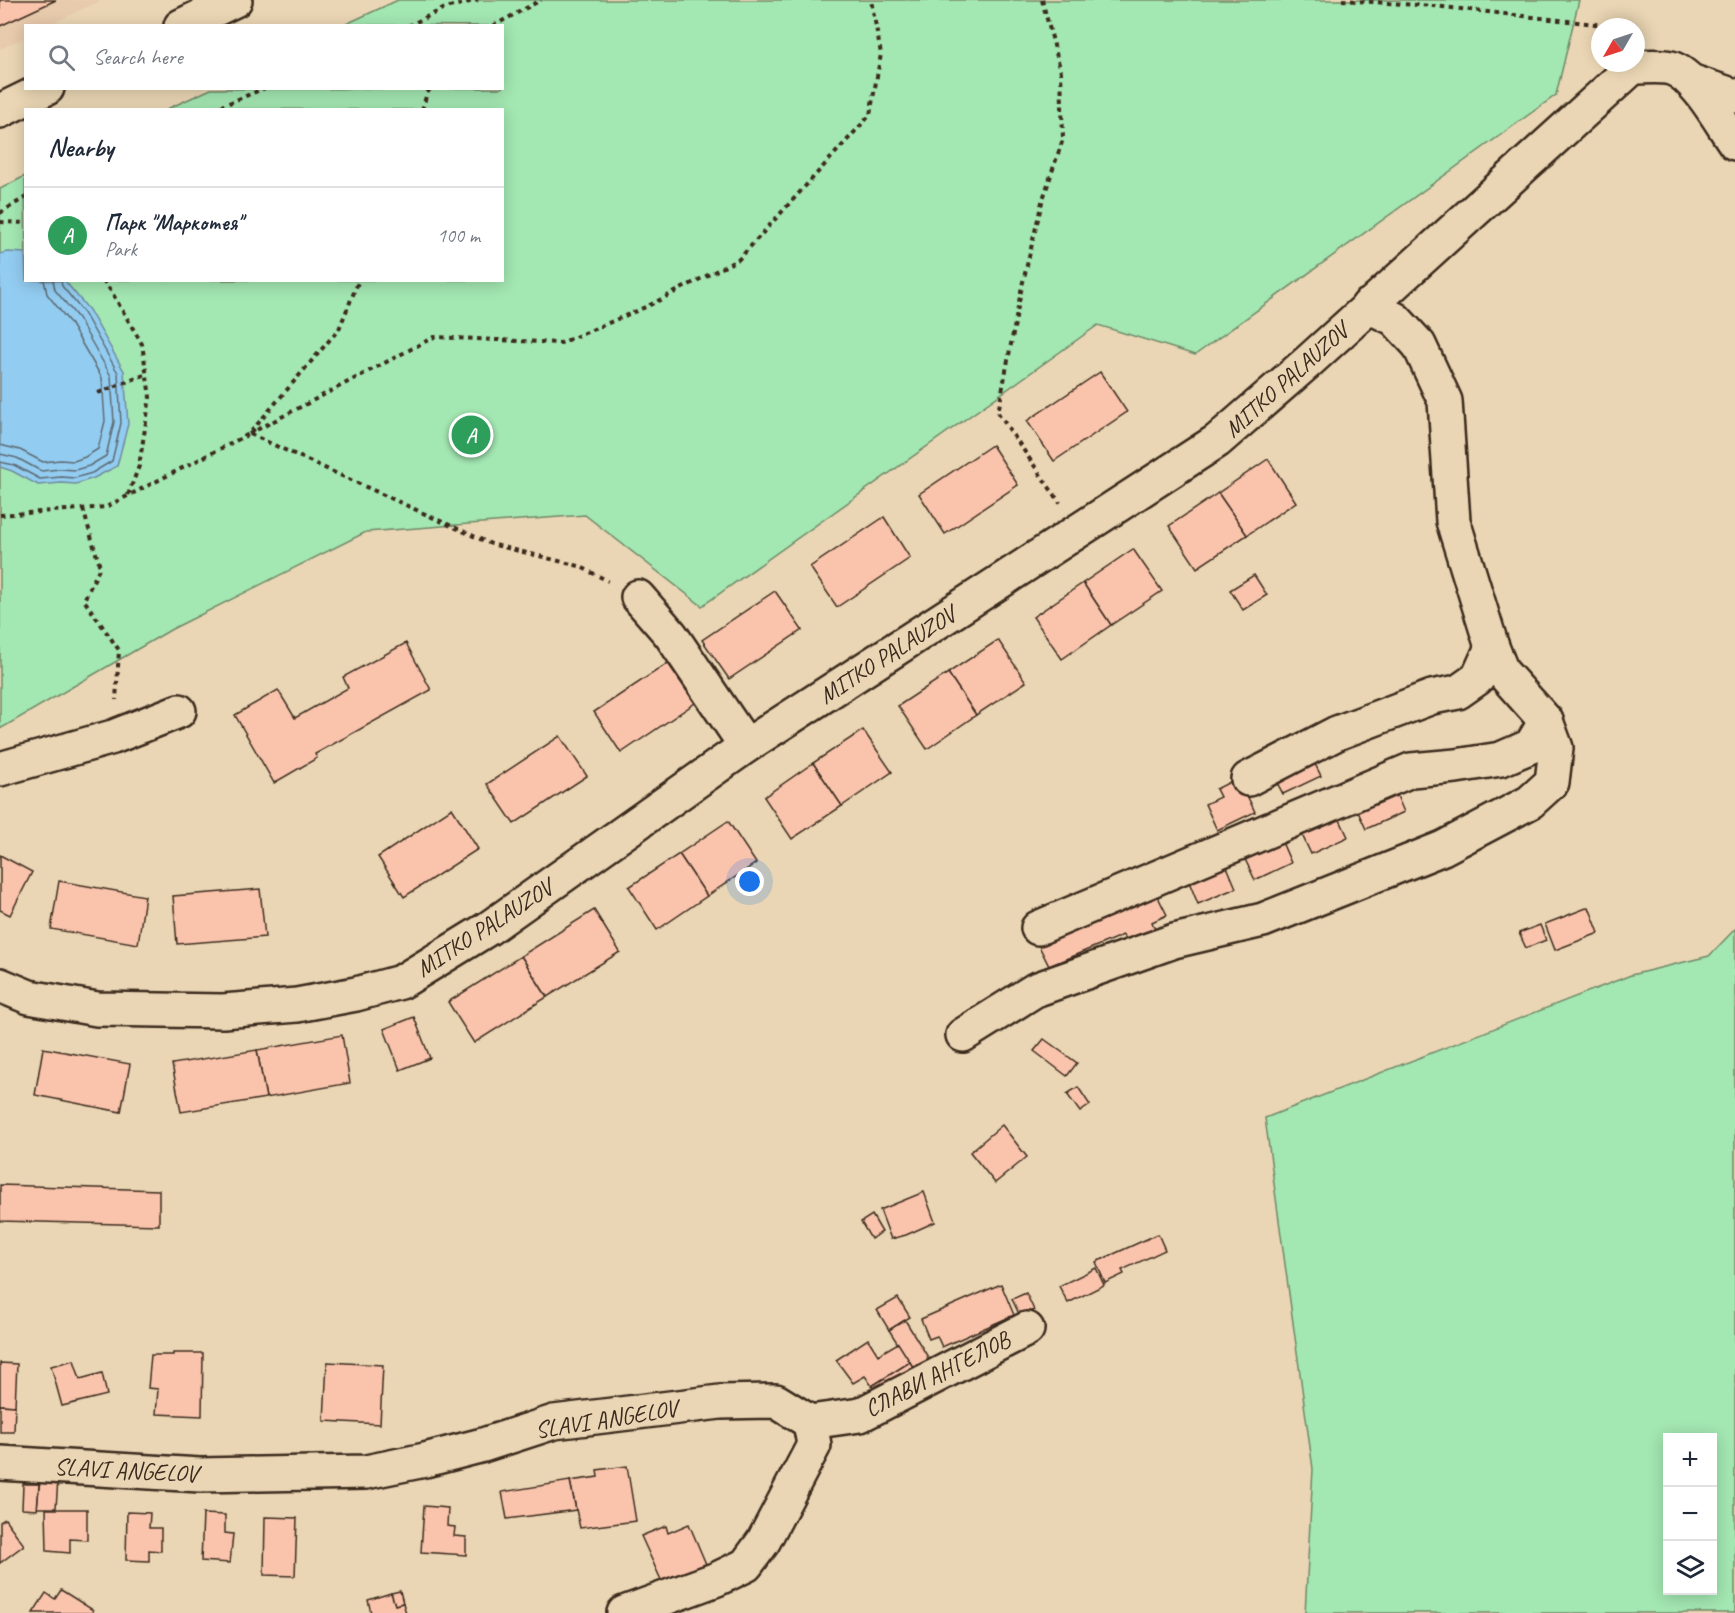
<!DOCTYPE html>
<html lang="en">
<head>
<meta charset="utf-8">
<style>
	:root { --surface:#fff; --page:#f6f6f7; --text:#1f2937; --muted:#747a83; --line:#e0e1e3; --accent:#ea580c }
	body { margin:0; font-family:Caveat,sans-serif; background:var(--page); color:var(--text) }
	.controls { position:absolute; right:18px; bottom:18px; display:grid; overflow:hidden; border-radius:0px; box-shadow:0 3px 15px #0003 }
	.controls button { width:54px; height:54px; display:grid; place-items:center; padding:0; border:0; border-bottom:2px solid var(--line); background:var(--surface); color:var(--text); font:30px sans-serif }
	.compass { position:absolute; left:1591px; top:18px; width:54px; height:54px; border-radius:50%; background:var(--surface); box-shadow:0 3px 15px #0003; rotate:231deg }
	.you { position:absolute; left:750px; top:882px; width:21px; height:21px; margin:-15px; border:4px solid #fff; border-radius:50%; background:#1a73e8; box-shadow:0 0 0 9px #1a73e833 }
	.badge { display:grid; place-items:center; width:39px; height:39px; border-radius:50%; background:var(--accent); color:#fff; font-size:20px; font-weight:700 }
	.pin { position:absolute; translate:-50% -50%; border:3px solid #fff; box-shadow:0 2px 6px #0006 }
	.list { margin:0; padding:0; list-style:none }
	h2 { display:flex; justify-content:space-between; align-items:center; height:78px; margin:0; padding:0 24px; font-size:26px }
	h2 small { font-size:20px; font-weight:400; color:var(--muted) }
	.list li { display:grid; grid-template-columns:39px 1fr auto; gap:18px; align-items:center; box-sizing:border-box; height:96px; padding:0 24px; border-top:2px solid var(--line) }
	.list b { display:block; font-size:22px; white-space:nowrap }
	.list p { margin:0; font-size:20px; white-space:nowrap; color:var(--muted) }
	.list em { font-size:20px; font-style:normal; color:var(--muted) }
	.icon { flex:none; width:33px; height:33px; fill:none; stroke:currentColor; stroke-width:2; stroke-linecap:round; stroke-linejoin:round }
	.map { position:relative; flex:none; width:1735px; height:1613px; overflow:hidden }
	.search { position:absolute; background:var(--surface); box-shadow:0 3px 15px #0003; left:24px; top:24px; width:480px; height:66px; display:flex; align-items:center; gap:15px; box-sizing:border-box; padding:0 21px; border-radius:0px; color:var(--muted); font-size:22px }
	.panel { position:absolute; background:var(--surface); box-shadow:0 3px 15px #0003; left:24px; top:108px; width:480px; height:174px; border-radius:0px }
	.map>svg:first-child { display:block }
	.built { fill:#e8caac }
	.green { fill:#a3e7b2; stroke:#6f8868; stroke-width:1.5; fill-rule:evenodd }
	.water { fill:#92ccf1; stroke:#6f8b9d; stroke-width:1.5 }
	.lines { fill:none; stroke-linecap:round; stroke-linejoin:round }
	.shore { stroke:#5e6b72; stroke-width:1.5 }
	.building { fill:#fac4ac; stroke:#3b2a1e; stroke-width:1.5 }
	.minor-casing { stroke:#3b2a1e; stroke-width:38 }
	.path { stroke:#3b2a1e; stroke-width:4; stroke-dasharray:4.5 4.5; stroke-linecap:butt }
	.minor { stroke:#ead6b4; stroke-width:33 }
	.labels { text-anchor:middle; dominant-baseline:central; stroke-width:4.5; stroke-linejoin:round; paint-order:stroke }
	.street-label { font-size:24px; fill:#3b2a1e; stroke:#ead6b4 }
</style>
</head>
<body>
<div class="map">
<svg width="1735" height="1613" viewBox="0 0 1735 1613">
	<rect width="100%" height="100%" fill="#ead6b4"/>
	<filter id="ink" filterUnits="userSpaceOnUse"><feTurbulence type="fractalNoise" baseFrequency=".0167" numOctaves="2"/><feDisplacementMap in="SourceGraphic" scale="12" xChannelSelector="R" yChannelSelector="G"/><feConvolveMatrix kernelMatrix="1 2 1 2 8 2 1 2 1" color-interpolation-filters="sRGB"/></filter>
	<g filter="url(#ink)">
		<path class="built" d="M0 0H102L49 25 26 26 25 37 0 49Z"/>
		<g class="green">
			<path d="M398 0H1579L1556 95 1195 355 1098 325 702 606 585 515 366 532 172 629 0 729V189L25 176 26 280H502V110L167 109 211 89 502 88V26L344 25Z"/>
			<path d="M1735 929V1613H1305L1313 1469 1265 1118 1631 975 1709 956ZM1668 1438H1712V1590H1668Z"/>
		</g>
		<path class="water" d="M7 252 25 253 26 280 65 281 89 310 124 371 128 424 117 466 94 478 76 484 61 483 38 485 12 471 0 467V254Z"/>
		<g class="lines">
			<g class="shore">
				<path d="M0 445 20 450 43 462 60 460 74 461 85 457 98 449 105 421 102 378 70 323 47 294 44 280"/>
				<path d="M0 454 17 458 41 471 60 469 75 470 89 466 106 456 114 422 111 376 78 318 55 290 53 280"/>
				<path d="M0 462 14 465 40 479 61 477 75 478 92 473 112 461 121 423 118 373 84 313 62 286 61 280"/>
			</g>
		</g>
		<g class="building">
			<path d="M0 0H56L0 26Z"/>
			<path d="M1100 372 1127 412 1054 461 1027 421Z"/>
			<path d="M992 445 1018 485 945 534 919 494Z"/>
			<path d="M1268 459 1296 502 1247 535 1218 493Z"/>
			<path d="M1218 493 1247 535 1197 568 1169 526Z"/>
			<path d="M884 517 910 558 837 607 810 567Z"/>
			<path d="M1133 549 1162 591 1111 625 1083 583Z"/>
			<path d="M1254 575 1267 595 1243 610 1230 590Z"/>
			<path d="M1083 583 1111 625 1062 659 1033 617Z"/>
			<path d="M775 591 802 630 729 679 702 640Z"/>
			<path d="M998 640 1026 682 976 715 948 673Z"/>
			<path d="M406 643 431 690 315 754 317 758 274 783 235 715 278 690 295 718 348 688 343 677Z"/>
			<path d="M668 663 695 703 621 753 594 712Z"/>
			<path d="M948 673 976 715 927 749 898 706Z"/>
			<path d="M863 730 892 772 842 806 813 763Z"/>
			<path d="M560 736 587 776 514 824 487 784Z"/>
			<path d="M1309 752 1321 776 1283 794 1271 771Z"/>
			<path d="M813 763 842 806 792 839 764 797Z"/>
			<path d="M1230 782 1234 790 1242 785 1255 812 1217 830 1205 804 1220 797 1216 789Z"/>
			<path d="M1391 782 1404 812 1366 829 1352 799Z"/>
			<path d="M1334 807 1348 837 1311 854 1297 824Z"/>
			<path d="M452 808 478 849 404 897 378 857Z"/>
			<path d="M728 821 756 863 707 896 679 854Z"/>
			<path d="M1278 833 1291 863 1255 880 1240 849Z"/>
			<path d="M679 854 707 896 657 930 629 887Z"/>
			<path d="M0 855 32 872 10 915 0 910Z"/>
			<path d="M1223 857 1236 888 1198 904 1185 872Z"/>
			<path d="M59 881 145 896 138 944 51 929Z"/>
			<path d="M1152 885 1167 915 1152 922 1155 930 1126 942 1123 935 1049 966 1034 936Z"/>
			<path d="M260 889 265 937 177 944 173 896Z"/>
			<path d="M1589 907 1599 933 1555 950 1545 924Z"/>
			<path d="M594 910 620 952 547 997 521 956Z"/>
			<path d="M1540 925 1546 940 1526 948 1519 933Z"/>
			<path d="M521 956 547 997 474 1043 448 1002Z"/>
			<path d="M414 1017 430 1058 400 1070 384 1029Z"/>
			<path d="M342 1035 350 1083 266 1098 257 1050Z"/>
			<path d="M1044 1039 1077 1063 1067 1076 1034 1051Z"/>
			<path d="M43 1048 130 1064 121 1112 35 1095Z"/>
			<path d="M257 1050 266 1098 181 1112 172 1064Z"/>
			<path d="M1078 1087 1090 1105 1080 1112 1067 1094Z"/>
			<path d="M1002 1125 1027 1157 995 1183 970 1152Z"/>
			<path d="M0 1185 159 1190V1225L0 1221Z"/>
			<path d="M924 1192 935 1222 906 1235 891 1239 880 1210Z"/>
			<path d="M872 1215 882 1232 871 1239 861 1222Z"/>
			<path d="M1158 1234 1165 1250 1122 1270 1124 1274 1105 1283 1096 1262Z"/>
			<path d="M1096 1268 1104 1285 1068 1303 1059 1286Z"/>
			<path d="M1001 1284 1014 1315 942 1347 937 1336 929 1339 921 1319Z"/>
			<path d="M1026 1293 1034 1310 1020 1316 1012 1299Z"/>
			<path d="M898 1298 910 1317 889 1330 877 1310Z"/>
			<path d="M905 1320 931 1362 916 1372 889 1330Z"/>
			<path d="M868 1339 878 1355 898 1343 910 1362 872 1386 865 1376 853 1383 836 1360Z"/>
			<path d="M173 1353H203L202 1416 156 1414 158 1389 148 1388 151 1355H173Z"/>
			<path d="M74 1360 80 1379 102 1373 107 1395 62 1406 51 1366Z"/>
			<path d="M327 1362 383 1365 380 1424 324 1421Z"/>
			<path d="M910 1362 916 1372 879 1396 872 1386Z"/>
			<path d="M0 1363 17 1364 15 1406 0 1405Z"/>
			<path d="M0 1405 15 1406 14 1432H0Z"/>
			<path d="M627 1466 636 1521 580 1528 570 1481 598 1477 597 1470Z"/>
			<path d="M40 1478 58 1479 56 1508H37Z"/>
			<path d="M570 1481 576 1510 507 1519 502 1492Z"/>
			<path d="M23 1484H39L37 1510 22 1509Z"/>
			<path d="M424 1506 448 1508 447 1526 455 1527 454 1536 466 1537V1555L421 1552Z"/>
			<path d="M46 1509H87V1540L70 1539V1553L47 1551Z"/>
			<path d="M127 1512 150 1513 149 1528H161V1551L149 1550V1561L126 1560Z"/>
			<path d="M203 1514 225 1515V1533L233 1534 230 1563 201 1561Z"/>
			<path d="M265 1517 297 1518 295 1576 264 1575Z"/>
			<path d="M5 1519 24 1545 0 1563V1522Z"/>
			<path d="M689 1524 706 1564 662 1582 641 1536 666 1526 668 1533Z"/>
			<path d="M61 1590 93 1610 92 1613H33L46 1593 55 1599Z"/>
			<path d="M400 1591 403 1603 395 1605 391 1593Z"/>
			<path d="M391 1593 395 1605 403 1603 406 1613H371L368 1600Z"/>
		</g>
		<g class="lines">
			<defs>
				<g id="minor">
					<path d="M181 26 235 0"/>
					<path d="M1693 82 1735 96"/>
					<path d="M0 111 47 88"/>
					<path d="M638 597 671 635 746 746"/>
					<path d="M0 769 113 737 179 711"/>
					<path d="M1248 779 1337 733 1432 697 1458 692 1478 678 1492 647"/>
					<path d="M1038 928 1411 770 1456 766 1501 759 1531 746 1546 721"/>
					<path d="M0 985 29 997 97 1009 223 1011 297 1005 356 994 401 982 489 928 746 746 1217 441 1309 361 1633 67C1645 67 1660 65 1671 68 1696 76 1720 122 1735 143"/>
					<path d="M963 1035 1035 990 1174 941 1263 920 1443 848 1530 802 1552 782 1556 748 1546 721 1502 672 1492 647 1453 521 1445 401 1419 345 1395 319 1368 306"/>
					<path d="M0 1463 200 1475 366 1472 425 1460 483 1445 554 1422 720 1402 776 1401 810 1422 860 1415 1027 1329"/>
					<path d="M624 1613 717 1579 746 1565 763 1542 814 1445 810 1422"/>
				</g>
			</defs>
			<use href="#minor" class="minor-casing"/>
			<g class="path">
				<path d="M1042 0 1061 72 1063 139 1042 202 1022 286 998 413 1060 503"/>
				<path d="M1342 0 1433 6 1623 27"/>
				<path d="M408 26 445 8 478 0"/>
				<path d="M493 26 541 0"/>
				<path d="M212 110 265 88"/>
				<path d="M422 110 427 93 431 88"/>
				<path d="M0 213 26 197"/>
				<path d="M0 222 26 223"/>
				<path d="M103 280 111 291 142 344 150 397 139 466 128 495"/>
				<path d="M98 393 147 374"/>
				<path d="M249 434 434 337 561 343 648 306 739 259 870 115 881 54 871 0"/>
				<path d="M250 434 491 544 579 566 608 581"/>
				<path d="M83 509 100 567 84 600 119 650 116 700"/>
				<path d="M0 515 106 507 249 434 339 329 359 280"/>
			</g>
			<use href="#minor" class="minor"/>
		</g>
	</g>
	<g class="labels">
		<g class="street-label">
			<text transform="translate(1286 380) rotate(-42)">MITKO PALAUZOV</text>
			<text transform="translate(887 655) rotate(-33)">MITKO PALAUZOV</text>
			<text transform="translate(484 928) rotate(-33)">MITKO PALAUZOV</text>
			<text transform="translate(937 1374) rotate(-27)">СЛАВИ АНГЕЛОВ</text>
			<text transform="translate(606 1419) rotate(-9)">SLAVI ANGELOV</text>
			<text transform="translate(126 1470) rotate(3)">SLAVI ANGELOV</text>
		</g>
	</g>
</svg>
<div class="controls">
<button>+</button>
<button>−</button>
<button><svg class="icon" aria-label="layers" viewBox="0 0 24 24"><path d="M12 4l9 5-9 5-9-5zM3 14l9 5 9-5"/></svg></button>
</div>
<svg class="compass" viewBox="-18 -18 36 36"><path d="M0-13l5 13h-10z" fill="#e53935"/><path d="M0 13l5-13h-10z" fill="#747a83"/></svg>
<div class="you"></div>
<div class="pin badge" style="left:471px;top:435px;background:#2e9e5b">A</div>
<div class="search"><svg class="icon" aria-label="search" viewBox="0 0 24 24"><circle cx="10" cy="10" r="6"/><path d="M15 15l6 6"/></svg>Search here</div>
<section class="panel">
<h2>Nearby<small></small></h2>
<ul class="list">
<li><span class="badge" style="background:#2e9e5b">A</span><div><b>Парк &quot;Маркотея&quot;</b><p>Park</p></div><em>100 m</em></li>
</ul>
</section>
</div>
</body>
</html>
